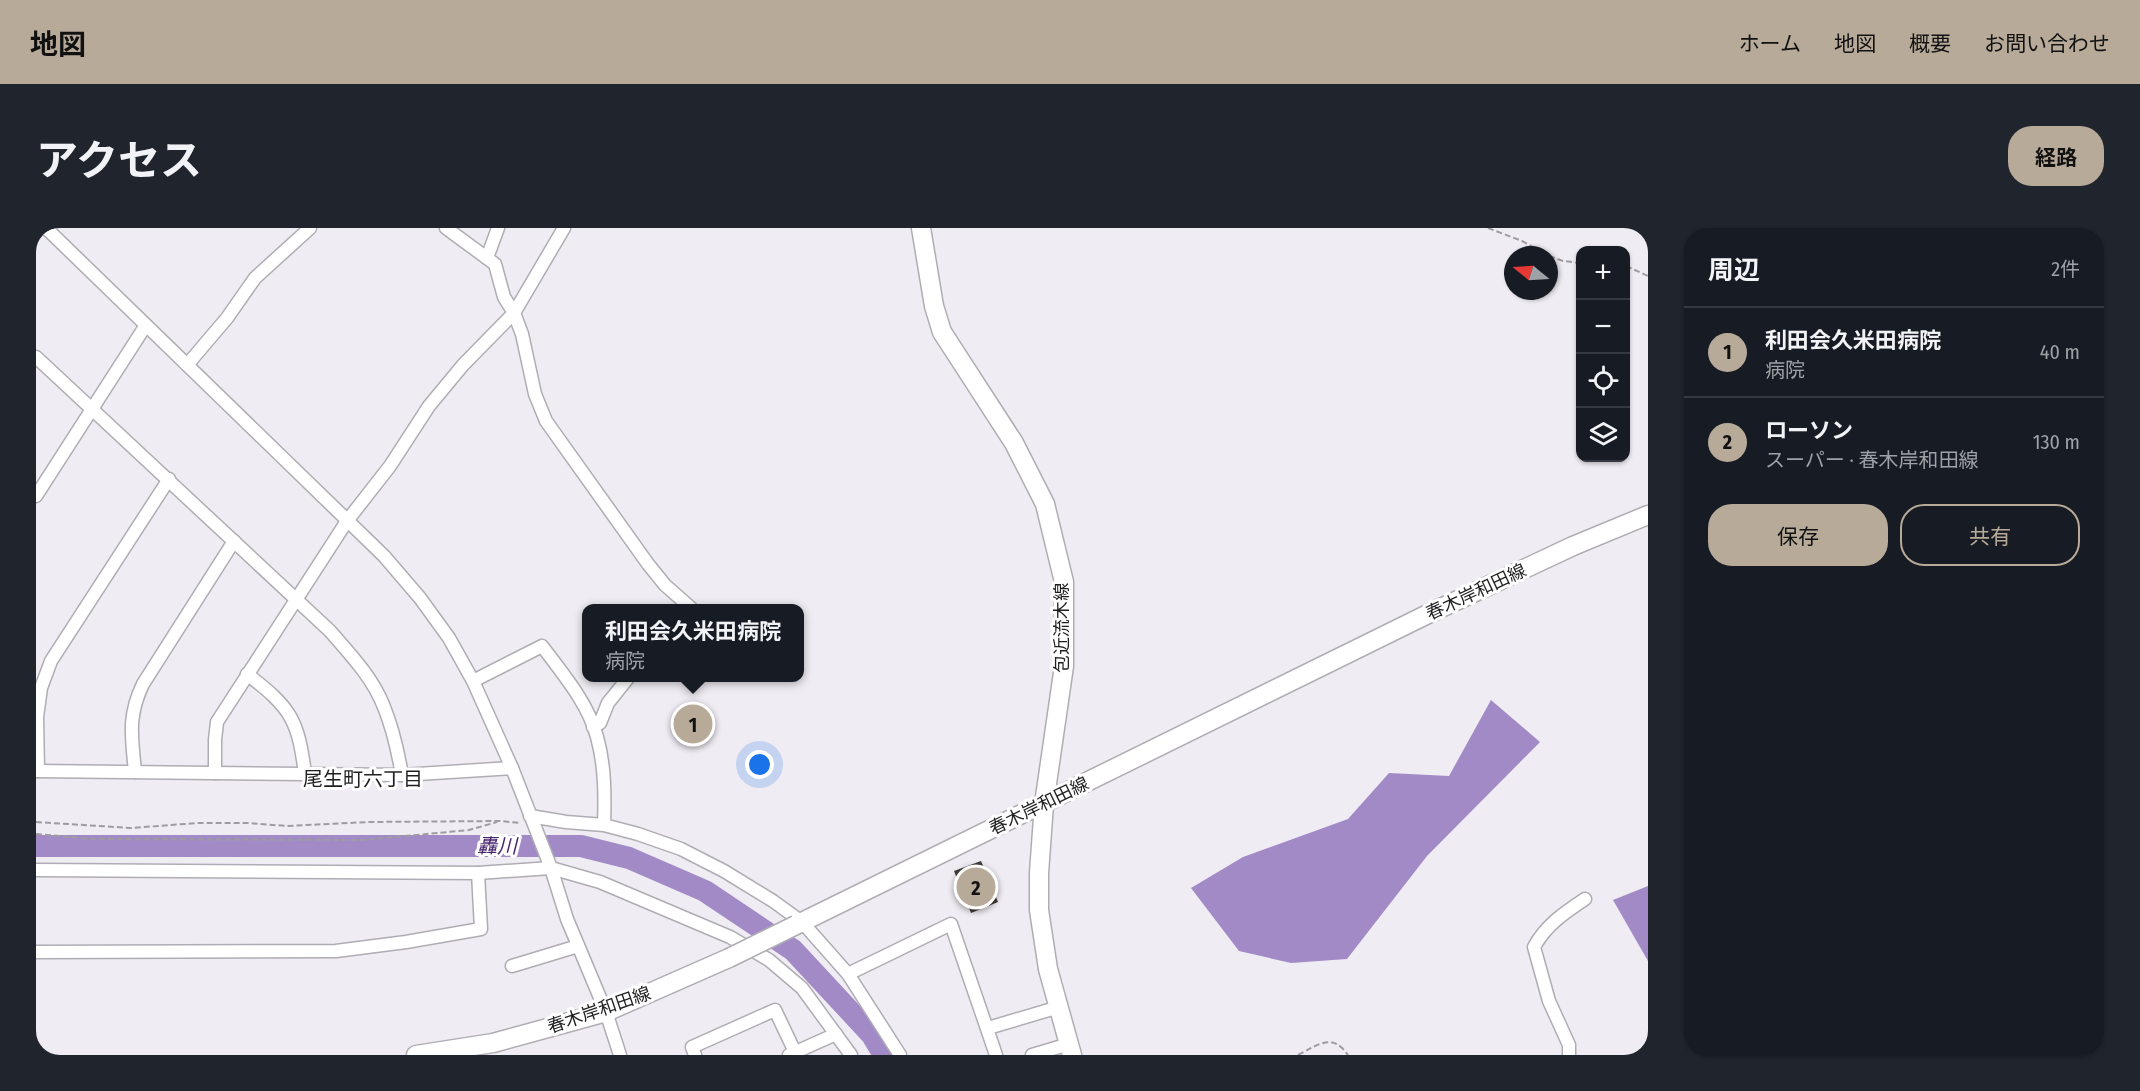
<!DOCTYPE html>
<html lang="ja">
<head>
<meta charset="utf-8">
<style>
	:root { --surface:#171b24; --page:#20242c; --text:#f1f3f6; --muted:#9ea1a6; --line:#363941; --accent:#b7aa99 }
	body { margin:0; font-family:"Fira Sans Condensed","Noto Sans JP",sans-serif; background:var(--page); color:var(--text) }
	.controls { position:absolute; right:18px; top:18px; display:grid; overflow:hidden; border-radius:12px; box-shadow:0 2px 4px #0004 }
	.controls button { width:54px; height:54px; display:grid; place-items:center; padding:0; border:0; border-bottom:2px solid var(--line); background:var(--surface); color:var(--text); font:30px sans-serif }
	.compass { position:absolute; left:1468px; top:18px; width:54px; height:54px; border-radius:50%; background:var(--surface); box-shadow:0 2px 4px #0004; rotate:288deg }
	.you { position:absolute; left:724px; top:537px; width:21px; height:21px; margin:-15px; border:4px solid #fff; border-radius:50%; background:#1a73e8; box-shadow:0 0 0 9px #1a73e833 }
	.badge { display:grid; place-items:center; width:39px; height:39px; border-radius:50%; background:var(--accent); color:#111; font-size:20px; font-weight:700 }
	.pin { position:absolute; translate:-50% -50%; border:3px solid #fff; box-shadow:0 2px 6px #0006 }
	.popup { position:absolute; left:546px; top:376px; width:222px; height:78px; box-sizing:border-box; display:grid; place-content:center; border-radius:12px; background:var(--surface); filter:drop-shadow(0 2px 4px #0005); font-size:20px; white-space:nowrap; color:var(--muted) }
	.popup b { font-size:22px; color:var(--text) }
	.popup::after { content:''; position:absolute; left:50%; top:100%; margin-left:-12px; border:12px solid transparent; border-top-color:var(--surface) }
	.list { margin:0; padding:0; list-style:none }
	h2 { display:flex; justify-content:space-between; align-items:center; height:78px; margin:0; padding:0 24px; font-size:26px }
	h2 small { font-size:20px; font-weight:400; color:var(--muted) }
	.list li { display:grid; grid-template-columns:39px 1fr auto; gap:18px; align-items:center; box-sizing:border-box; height:90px; padding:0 24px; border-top:2px solid var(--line) }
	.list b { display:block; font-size:22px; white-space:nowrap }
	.list p { margin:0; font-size:20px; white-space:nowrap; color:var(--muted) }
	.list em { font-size:20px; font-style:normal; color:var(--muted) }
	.actions { display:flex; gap:12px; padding:18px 24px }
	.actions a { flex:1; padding:14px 0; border:2px solid var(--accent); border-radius:24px; text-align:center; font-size:21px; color:var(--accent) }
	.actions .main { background:var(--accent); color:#111 }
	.icon { flex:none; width:33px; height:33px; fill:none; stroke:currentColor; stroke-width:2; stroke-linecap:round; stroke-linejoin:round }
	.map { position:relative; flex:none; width:1612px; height:827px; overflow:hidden; border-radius:24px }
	header { display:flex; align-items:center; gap:36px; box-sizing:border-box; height:84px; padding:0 30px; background:var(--accent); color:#111 }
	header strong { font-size:28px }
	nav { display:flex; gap:33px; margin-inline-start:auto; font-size:21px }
	.intro { display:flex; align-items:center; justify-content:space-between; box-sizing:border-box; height:144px; padding:0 36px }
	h1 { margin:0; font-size:42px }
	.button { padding:15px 27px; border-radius:24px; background:var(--accent); color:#111; font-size:21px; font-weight:700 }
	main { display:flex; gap:36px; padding:0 36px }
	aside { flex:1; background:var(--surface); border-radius:24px; box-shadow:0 2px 4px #0004 }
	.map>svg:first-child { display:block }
	.water { fill:#a28ac6 }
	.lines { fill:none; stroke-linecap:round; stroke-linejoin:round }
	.river { stroke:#a28ac6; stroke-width:22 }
	.building { fill:#413d38 }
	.street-casing { stroke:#afadb3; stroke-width:15 }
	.secondary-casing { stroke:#afadb3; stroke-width:21 }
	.path { stroke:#9e9ca1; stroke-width:2; stroke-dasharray:6 3; stroke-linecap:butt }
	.street { stroke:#fff; stroke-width:12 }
	.secondary { stroke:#fff; stroke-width:18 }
	.secondary-bridge-casing { stroke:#afadb3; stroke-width:21; stroke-linecap:butt }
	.secondary-bridge { stroke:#fff; stroke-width:18 }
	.labels { text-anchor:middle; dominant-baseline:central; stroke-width:6; stroke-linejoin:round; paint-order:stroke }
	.street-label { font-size:18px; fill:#1f1e20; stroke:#fff }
	.neighbourhood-label { font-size:20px; fill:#1f1e20; stroke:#fff }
	.water-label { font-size:20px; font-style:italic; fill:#49276f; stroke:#fff }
</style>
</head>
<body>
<header>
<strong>地図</strong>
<nav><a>ホーム</a><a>地図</a><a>概要</a><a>お問い合わせ</a></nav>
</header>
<div class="intro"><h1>アクセス</h1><a class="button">経路</a></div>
<main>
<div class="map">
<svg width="1612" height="827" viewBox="0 0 1612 827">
	<rect width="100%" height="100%" fill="#efecf3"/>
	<g class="water">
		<path d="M1455 472 1504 514 1391 628 1311 731 1255 735 1203 723 1155 660 1207 629 1312 591 1353 545 1413 548Z"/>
		<path d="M1612 658V733L1577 672Z"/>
	</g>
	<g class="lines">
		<path class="river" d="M0 618H545L593 630 669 663 757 722 836 807 848 827"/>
	</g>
	<path class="building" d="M945 633 962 674 935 685 918 643Z"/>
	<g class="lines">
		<defs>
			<g id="street">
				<path d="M10 0 348 328 384 370 413 410 437 453 476 540 515 640 531 691 570 784 584 827"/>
				<path d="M410 0 459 36 468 69 478 85 486 106 499 166 510 193 612 336 629 357 655 380"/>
				<path d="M451 30 462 0"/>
				<path d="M0 129 294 403C314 426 337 450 348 479 357 501 362 524 366 547"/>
				<path d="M151 137 191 90 219 50 274 0"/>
				<path d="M0 268 110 97"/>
				<path d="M211 446C255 480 262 491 269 546"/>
				<path d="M437 453 506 418C527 446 552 475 561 509 569 537 569 568 568 597"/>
				<path d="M557 499 564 495 572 475 592 450"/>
				<path d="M0 543 366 547 476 540"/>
				<path d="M2 543 1 489 5 460 15 433 133 251"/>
				<path d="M99 544C96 510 91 489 107 456L198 313"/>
				<path d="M179 545V512L181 494 311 293 354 238 393 178 427 137 478 85 528 0"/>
				<path d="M494 588 530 594 568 597 602 606 645 621 688 643 737 673 766 694 812 746 864 827"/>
				<path d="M0 642 442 645 515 640 564 654 694 709 733 732 766 760 815 827"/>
				<path d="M0 724 300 723 370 714 445 701 442 645"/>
				<path d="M476 738 542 718"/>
				<path d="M812 746 915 696 960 827"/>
				<path d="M952 800 1023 779"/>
				<path d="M659 827 656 819 739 782 759 824"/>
				<path d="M753 827 800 806"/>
				<path d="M996 827 1033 816"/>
				<path d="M1533 827V817L1513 773 1498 719C1510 697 1528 685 1549 671"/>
			</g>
			<g id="secondary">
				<path d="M885 0 898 78 906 104 978 215 1009 276 1028 354V438L1008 576 1003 645V682L1012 741 1036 827"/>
				<path d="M760 697 1390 387 1537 318 1612 287"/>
				<path d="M380 827 457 815 570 784 693 730"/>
			</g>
		</defs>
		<use href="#street" class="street-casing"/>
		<use href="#secondary" class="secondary-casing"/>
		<g class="path">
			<path d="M1452 0 1486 13 1512 27"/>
			<path d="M1513 28 1527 33 1544 35"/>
			<path d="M1590 38 1612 48"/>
			<path d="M0 594 95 600 162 595H211L251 598 333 594 464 593 485 595"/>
			<path d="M0 606 57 611 327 612 433 602 461 594"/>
			<path d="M1262 827C1282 817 1296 804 1312 827"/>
		</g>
		<use href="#street" class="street"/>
		<use href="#secondary" class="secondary"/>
		<defs>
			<path id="secondary-bridge" d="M693 730 760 697"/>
		</defs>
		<use href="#secondary-bridge" class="secondary-bridge-casing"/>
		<use href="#secondary-bridge" class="secondary-bridge"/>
	</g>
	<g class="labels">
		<g class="street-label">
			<text transform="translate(1440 364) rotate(-25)">春木岸和田線</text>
			<text transform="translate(1026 400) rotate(-90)">包近流木線</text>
			<text transform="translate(1003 578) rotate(-26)">春木岸和田線</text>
			<text transform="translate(563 782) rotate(-19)">春木岸和田線</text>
		</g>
		<g class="neighbourhood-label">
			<text x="327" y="551">尾生町六丁目</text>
		</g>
		<g class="water-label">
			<text x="461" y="618">轟川</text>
		</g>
	</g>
</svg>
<div class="controls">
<button>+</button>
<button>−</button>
<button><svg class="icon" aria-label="locate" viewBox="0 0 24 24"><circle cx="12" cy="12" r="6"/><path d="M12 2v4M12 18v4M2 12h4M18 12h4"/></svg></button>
<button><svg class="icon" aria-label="layers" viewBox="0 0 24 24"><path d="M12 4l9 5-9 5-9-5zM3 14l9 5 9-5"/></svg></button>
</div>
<svg class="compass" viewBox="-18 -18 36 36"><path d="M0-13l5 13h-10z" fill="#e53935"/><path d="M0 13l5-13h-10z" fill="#9ea1a6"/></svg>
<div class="you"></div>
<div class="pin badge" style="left:657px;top:496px">1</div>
<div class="popup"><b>利田会久米田病院</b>病院</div>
<div class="pin badge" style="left:940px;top:659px">2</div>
</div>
<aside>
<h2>周辺<small>2件</small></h2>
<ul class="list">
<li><span class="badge">1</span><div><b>利田会久米田病院</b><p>病院</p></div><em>40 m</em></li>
<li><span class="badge">2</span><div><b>ローソン</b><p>スーパー · 春木岸和田線</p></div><em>130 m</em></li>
</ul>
<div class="actions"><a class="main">保存</a><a>共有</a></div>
</aside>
</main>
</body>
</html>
